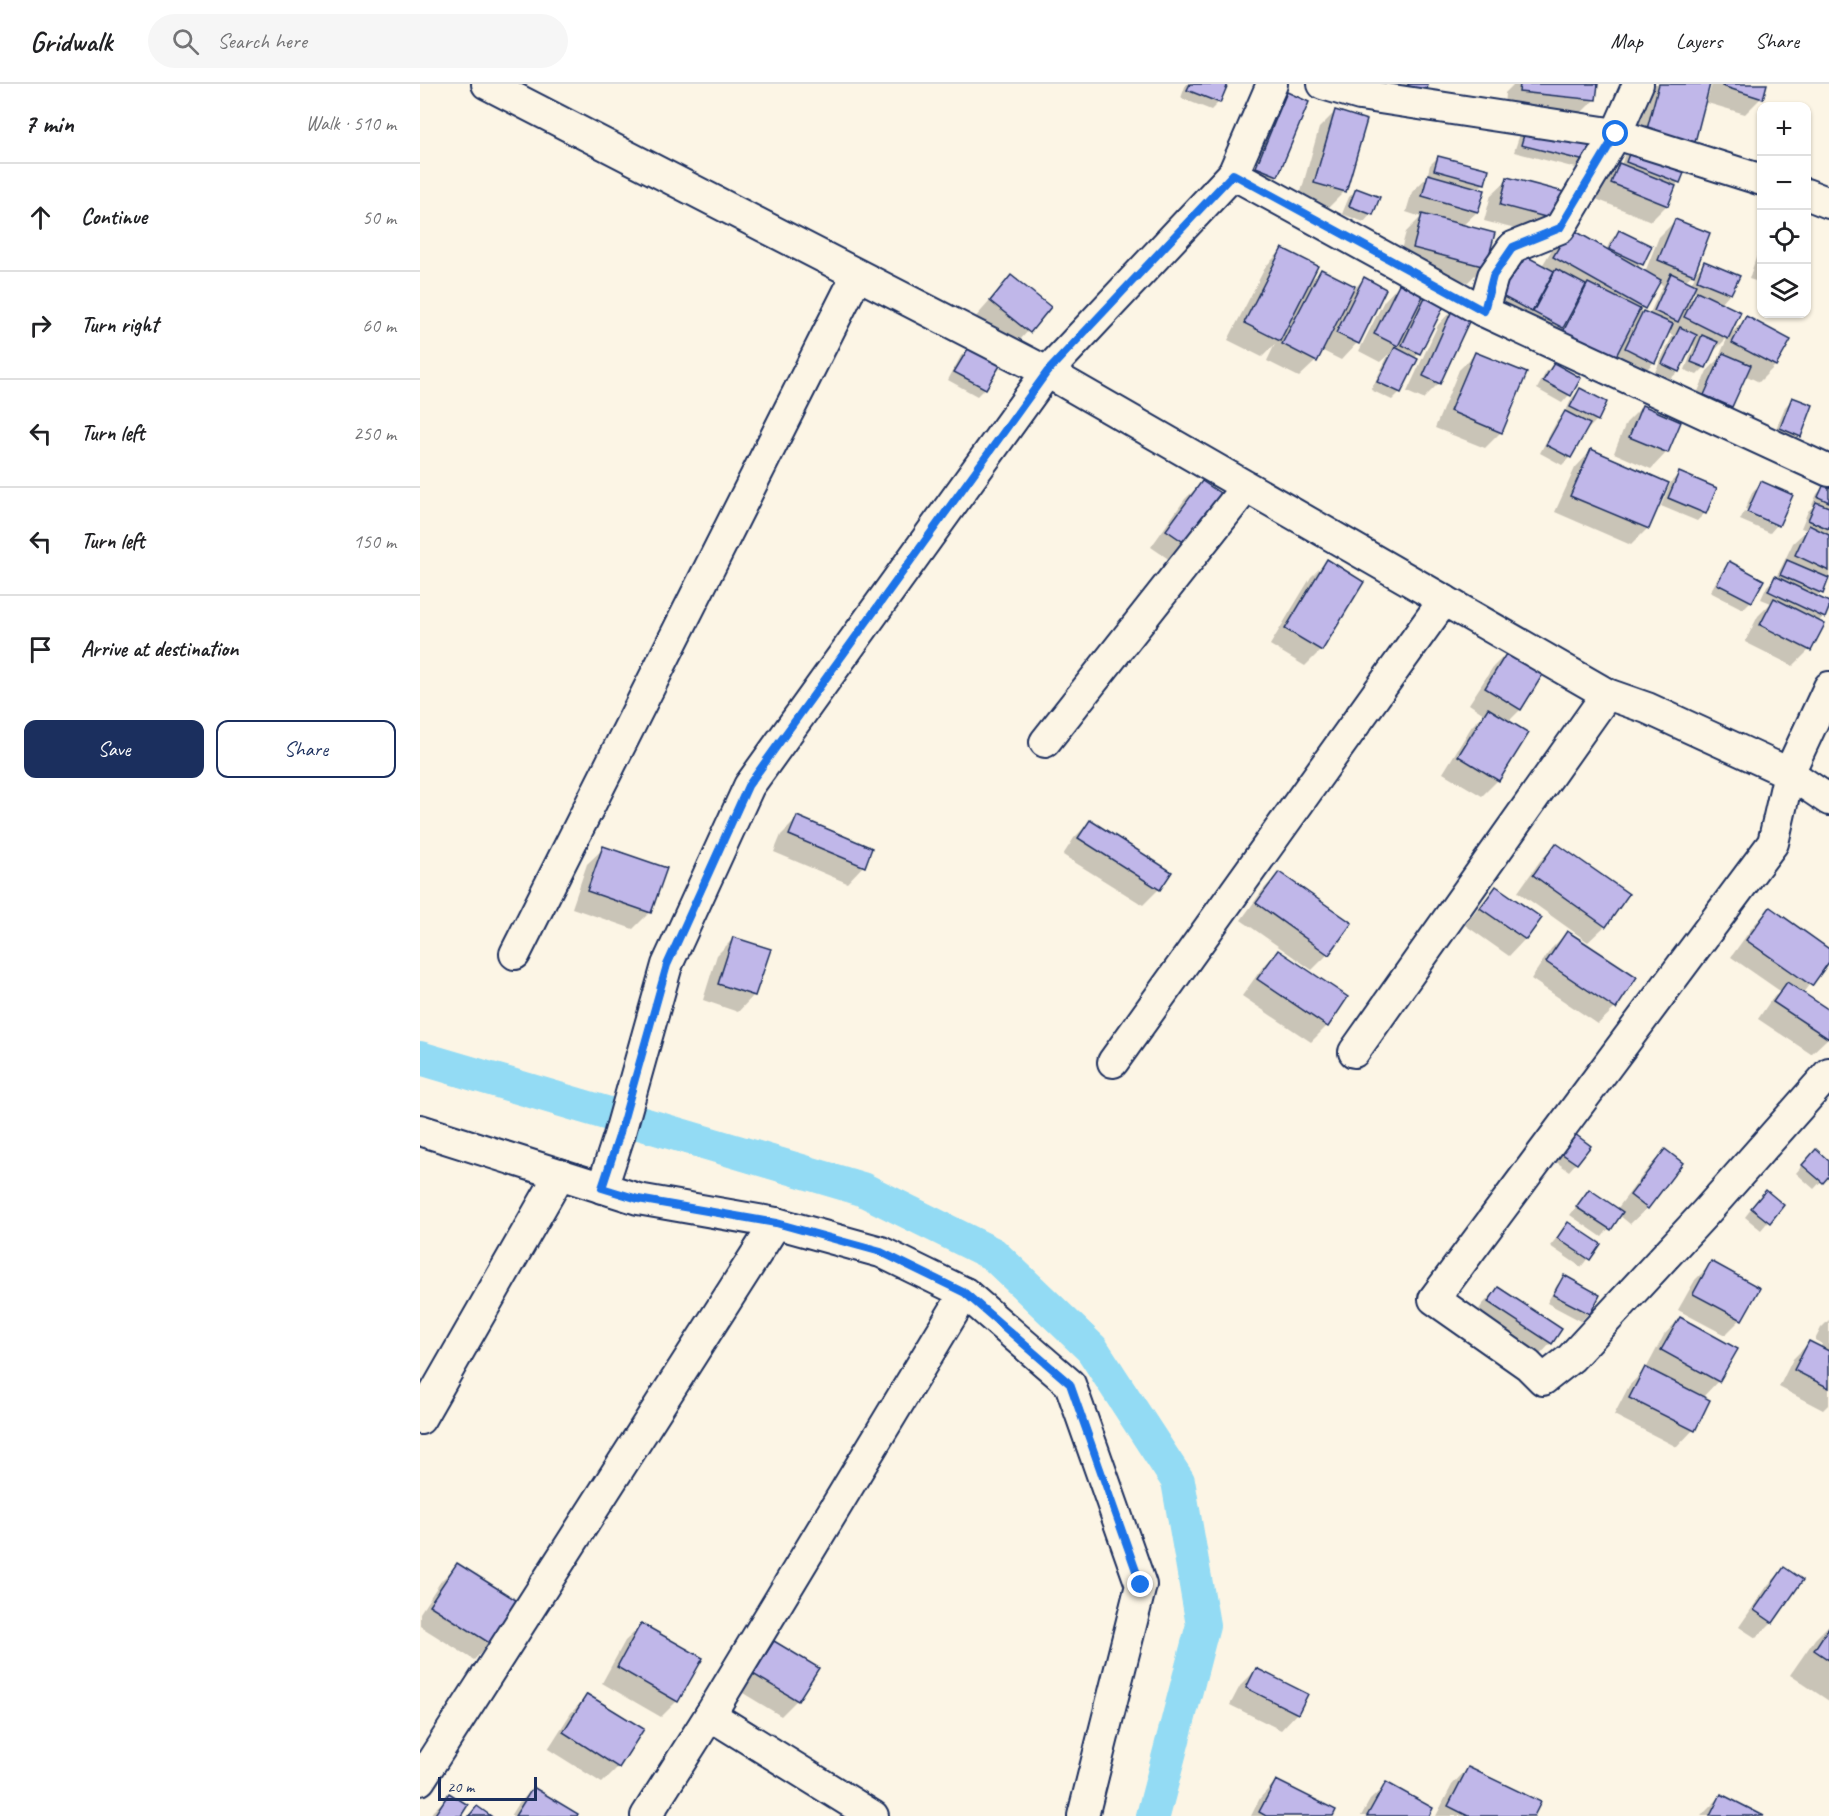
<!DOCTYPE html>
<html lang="en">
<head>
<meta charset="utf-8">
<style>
	:root { --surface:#fff; --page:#f6f6f6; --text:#202124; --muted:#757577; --line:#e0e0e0; --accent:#1b2f5e }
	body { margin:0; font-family:Caveat,sans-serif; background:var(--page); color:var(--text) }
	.controls { position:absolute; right:18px; top:18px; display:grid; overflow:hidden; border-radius:12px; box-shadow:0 2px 4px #0004 }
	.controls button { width:54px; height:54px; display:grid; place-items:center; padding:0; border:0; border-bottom:2px solid var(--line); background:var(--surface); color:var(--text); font:30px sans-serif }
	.scale { position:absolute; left:18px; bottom:15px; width:99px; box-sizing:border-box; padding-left:6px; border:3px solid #1b2f5e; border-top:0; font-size:16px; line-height:21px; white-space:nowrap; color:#1b2f5e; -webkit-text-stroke:4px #fcf5e5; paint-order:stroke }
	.stop { position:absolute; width:18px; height:18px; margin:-14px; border:4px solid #1a73e8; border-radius:50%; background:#fff }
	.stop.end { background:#1a73e8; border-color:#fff; box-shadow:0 2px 6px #0008 }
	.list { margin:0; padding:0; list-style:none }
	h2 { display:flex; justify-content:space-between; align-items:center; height:78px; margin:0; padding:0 24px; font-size:26px }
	h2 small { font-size:20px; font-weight:400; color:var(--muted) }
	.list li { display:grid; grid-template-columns:39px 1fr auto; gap:18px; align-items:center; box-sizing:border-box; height:108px; padding:0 24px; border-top:2px solid var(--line) }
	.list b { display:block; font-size:22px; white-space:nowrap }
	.list em { font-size:20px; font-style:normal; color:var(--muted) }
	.actions { display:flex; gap:12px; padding:18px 24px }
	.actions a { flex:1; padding:14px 0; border:2px solid var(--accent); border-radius:12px; text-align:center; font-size:21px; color:var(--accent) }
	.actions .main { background:var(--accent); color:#fff }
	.icon { flex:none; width:33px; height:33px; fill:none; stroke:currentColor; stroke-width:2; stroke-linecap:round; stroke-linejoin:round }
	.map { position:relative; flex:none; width:1409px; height:1732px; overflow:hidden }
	header { display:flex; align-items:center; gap:36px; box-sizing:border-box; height:84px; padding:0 30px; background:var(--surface); border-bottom:2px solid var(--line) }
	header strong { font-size:28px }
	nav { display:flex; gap:33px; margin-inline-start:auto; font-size:21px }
	.search { width:420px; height:54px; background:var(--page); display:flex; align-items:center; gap:15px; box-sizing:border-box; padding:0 21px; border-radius:33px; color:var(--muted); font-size:22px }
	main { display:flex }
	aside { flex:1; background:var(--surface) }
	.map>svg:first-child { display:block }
	.shadow { fill:#0003; fill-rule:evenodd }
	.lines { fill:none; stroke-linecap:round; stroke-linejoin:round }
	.canal { stroke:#93dbf4; stroke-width:34 }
	.building { fill:#c0b7e9; stroke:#1b2f5e; stroke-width:1.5 }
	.minor-casing { stroke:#1b2f5e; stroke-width:34 }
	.minor { stroke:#fcf5e5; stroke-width:30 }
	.route { stroke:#1a73e8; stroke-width:8 }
</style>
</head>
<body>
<header>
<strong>Gridwalk</strong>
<div class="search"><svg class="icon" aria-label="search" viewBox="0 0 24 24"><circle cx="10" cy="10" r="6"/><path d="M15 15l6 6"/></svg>Search here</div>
<nav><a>Map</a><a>Layers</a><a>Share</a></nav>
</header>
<main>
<aside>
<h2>7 min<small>Walk · 510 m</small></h2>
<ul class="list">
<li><svg class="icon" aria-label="ahead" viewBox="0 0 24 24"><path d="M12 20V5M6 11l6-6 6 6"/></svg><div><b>Continue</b></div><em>50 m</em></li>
<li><svg class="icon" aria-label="right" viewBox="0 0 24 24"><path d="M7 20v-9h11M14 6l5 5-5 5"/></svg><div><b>Turn right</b></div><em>60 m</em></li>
<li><svg class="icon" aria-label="left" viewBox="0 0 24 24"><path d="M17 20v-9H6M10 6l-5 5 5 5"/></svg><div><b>Turn left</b></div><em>250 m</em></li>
<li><svg class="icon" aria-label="left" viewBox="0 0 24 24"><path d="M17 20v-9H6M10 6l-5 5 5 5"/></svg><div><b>Turn left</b></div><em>150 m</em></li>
<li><svg class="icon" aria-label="arrive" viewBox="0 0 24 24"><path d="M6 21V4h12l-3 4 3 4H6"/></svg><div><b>Arrive at destination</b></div></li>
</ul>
<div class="actions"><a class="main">Save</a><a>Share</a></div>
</aside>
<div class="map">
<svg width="1409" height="1732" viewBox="0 0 1409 1732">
	<rect width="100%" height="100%" fill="#fcf5e5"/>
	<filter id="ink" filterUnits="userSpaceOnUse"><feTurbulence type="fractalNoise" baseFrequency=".0167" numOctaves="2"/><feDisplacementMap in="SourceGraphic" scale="12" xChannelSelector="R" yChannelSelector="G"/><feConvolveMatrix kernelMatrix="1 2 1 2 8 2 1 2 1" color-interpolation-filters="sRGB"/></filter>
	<g filter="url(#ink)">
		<g class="shadow">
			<path d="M766 0H804L799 18 791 26 761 14Z"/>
			<path d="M983 0H1007L1006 5 998 13 981 10Z"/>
			<path d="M1094 0H1176L1174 16 1158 32 1084 24 1085 9Z"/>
			<path d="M1229 0H1289L1286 12 1288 13 1292 0H1346L1341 14 1325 30 1284 18 1273 57 1257 74 1211 61 1227 2Z"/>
			<path d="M867 10 887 18 856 92 840 108 820 100 851 26Z"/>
			<path d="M915 28 925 107 908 124 879 115 899 44Z"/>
			<path d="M1106 45 1164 76 1156 84 1094 68 1099 53Z"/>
			<path d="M1212 64 1264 85 1247 121 1231 137 1176 115 1183 97 1201 82 1204 72Z"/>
			<path d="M1018 73 1064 99 1057 106V128L1042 142 1064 182 1048 198 977 180 986 148 1001 133 986 128 992 108 1007 93 1010 81Z"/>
			<path d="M1088 95 1142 109 1119 151 1064 137 1071 111Z"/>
			<path d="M937 106 951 130 944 138 922 130 929 113Z"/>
			<path d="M1255 137 1273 190 1265 197 1271 200 1277 187 1285 179 1310 209 1300 220 1309 252 1326 234 1355 282 1339 298 1325 291 1311 323 1294 339 1269 328 1287 287 1297 277 1308 253 1291 270 1285 283 1277 291 1265 286 1274 262 1271 260 1258 288 1250 295 1235 288 1253 251 1247 249 1234 278 1218 294 1062 227 1122 182 1134 162 1150 146 1186 166 1191 156 1199 148 1230 163 1218 184 1225 188 1239 153ZM1238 199 1243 201 1229 231 1220 227ZM1272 205 1278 208 1265 221Z"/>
			<path d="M1342 156V199L1329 195Z"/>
			<path d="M862 166 888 199 901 187 935 204 944 195 937 259 921 276 901 266 896 277 879 293 847 277 855 260 842 273 808 256 846 182Z"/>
			<path d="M591 193 629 223 593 264 555 234Z"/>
			<path d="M980 200 998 219 1009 209 999 269 994 275 980 308 972 316 951 306 969 270 960 278 939 267 964 217Z"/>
			<path d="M1034 224 1019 299 1003 315 987 308 1018 241Z"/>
			<path d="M549 265 565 304 557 312 528 296 541 272Z"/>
			<path d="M1055 270 1081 348 1065 364 1015 344 1039 286Z"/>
			<path d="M1134 280 1149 311 1142 319 1117 305 1126 288Z"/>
			<path d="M1160 306 1177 336 1169 344 1167 343 1150 373 1142 381 1120 369 1137 337 1144 331 1152 314Z"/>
			<path d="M1373 315 1379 352 1371 360 1353 352 1365 323Z"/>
			<path d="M1222 323 1247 368 1231 385 1194 369 1206 339Z"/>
			<path d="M1171 367 1228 444 1211 461 1135 428 1155 384Z"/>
			<path d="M1259 390 1285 429 1277 437 1241 422 1251 398Z"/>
			<path d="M782 399 800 412 750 476 731 463 765 415Z"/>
			<path d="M1341 399 1358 441 1356 442V439L1325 425 1333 407Z"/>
			<path d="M1405 402 1409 404V495L1397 513 1403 533 1398 538 1389 566 1373 582 1325 558 1338 532 1351 519 1341 515 1347 502 1356 493 1362 482 1373 459 1387 446 1381 444 1388 427 1394 422 1392 421 1397 410Z"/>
			<path d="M1324 428 1356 442 1350 449 1320 436Z"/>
			<path d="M907 477 901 566 885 582 850 561 891 493Z"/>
			<path d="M1309 479 1331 517 1323 525 1290 508 1302 487Z"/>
			<path d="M1089 567 1123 588 1100 626 1088 638 1078 696 1062 712 1023 689 1052 642 1064 630 1049 620 1073 583Z"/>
			<path d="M378 734 450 765 443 782 427 799 354 768 361 751Z"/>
			<path d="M670 738 739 805 723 821 643 771 654 754Z"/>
			<path d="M1136 761 1185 842 1168 858 1098 808 1120 777Z"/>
			<path d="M184 764 230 828 213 845 152 824 167 780Z"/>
			<path d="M859 789 908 870 892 886 821 836 843 806Z"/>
			<path d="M1076 804 1120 835 1105 855 1089 872 1045 841 1060 821Z"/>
			<path d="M1350 825 1409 875 1382 910 1408 954 1391 970 1338 935 1351 916 1360 907 1311 873 1334 841Z"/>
			<path d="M1147 849 1195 924 1178 940 1111 895 1131 865Z"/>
			<path d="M314 854 334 911 318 928 283 916 297 871Z"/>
			<path d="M858 868 907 942 891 958 822 912 842 884Z"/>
			<path d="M1147 1060 1156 1079 1149 1087 1135 1077Z"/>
			<path d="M1245 1067 1261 1079 1227 1124 1210 1140 1199 1131 1182 1153 1150 1131 1169 1107 1197 1125 1229 1083Z"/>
			<path d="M1388 1075 1409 1089 1394 1105 1376 1089Z"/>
			<path d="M1338 1116 1362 1121 1341 1146 1325 1133Z"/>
			<path d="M1148 1140 1178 1161 1161 1183 1130 1162Z"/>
			<path d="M1292 1179 1321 1235 1305 1251 1258 1226 1275 1196Z"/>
			<path d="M1145 1193 1178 1211 1168 1230 1161 1237 1127 1219 1137 1201Z"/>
			<path d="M1078 1204 1140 1246 1131 1259 1115 1276 1053 1235 1062 1221Z"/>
			<path d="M1260 1234 1298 1297 1282 1314 1288 1317 1273 1346 1257 1363 1194 1331 1209 1302 1227 1283 1244 1251Z"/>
			<path d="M1409 1236V1320L1403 1326 1359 1303 1373 1275 1390 1258 1400 1264 1402 1260 1395 1256 1401 1244Z"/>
			<path d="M37 1481 70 1559 54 1576 0 1542V1529L21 1497Z"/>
			<path d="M1364 1485 1352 1538 1336 1554 1319 1543 1348 1501Z"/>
			<path d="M222 1541 257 1617 241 1633 182 1599 205 1557Z"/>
			<path d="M1409 1541V1617L1370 1591 1395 1555Z"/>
			<path d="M354 1559 377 1616 361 1632 318 1606 338 1575Z"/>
			<path d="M836 1586 877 1629 861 1646 810 1621 820 1602Z"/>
			<path d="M167 1612 198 1683 182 1699 128 1665 151 1629Z"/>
			<path d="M1048 1684 1113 1732H1016L1032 1701Z"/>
			<path d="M856 1697 911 1732H831L840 1714Z"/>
			<path d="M967 1700 1007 1732H941L950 1716Z"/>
			<path d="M113 1705 156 1732H90L97 1721Z"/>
			<path d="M30 1711 39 1732H10L13 1727Z"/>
			<path d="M1301 1712 1341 1732H1281Z"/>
		</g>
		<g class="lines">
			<path class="canal" d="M0 974 442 1105 573 1170 672 1265 758 1397 783 1541 733 1732"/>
		</g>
		<g class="building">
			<path d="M770 0H808L800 19 767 6Z"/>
			<path d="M988 0H1008L1007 6 988 2Z"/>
			<path d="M1100 0H1178L1176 16 1099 8Z"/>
			<path d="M1239 0H1290L1275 58 1227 45Z"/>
			<path d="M1303 0H1347L1343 15 1302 2Z"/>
			<path d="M867 8 889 18 858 92 836 83Z"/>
			<path d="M915 26 947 36 926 108 894 99Z"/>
			<path d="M1106 44 1170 60 1165 77 1101 61Z"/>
			<path d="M1212 62 1266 84 1260 99 1206 78Z"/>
			<path d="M1018 72 1069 85 1065 100 1014 86Z"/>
			<path d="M1199 79 1256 102 1248 122 1191 99Z"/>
			<path d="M1008 90 1065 106 1058 128 1002 112Z"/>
			<path d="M1087 93 1144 108 1137 136 1080 121Z"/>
			<path d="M936 104 960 113 953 131 929 122Z"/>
			<path d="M1002 130 1075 149 1066 183 993 164Z"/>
			<path d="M1255 135 1290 149 1274 191 1238 176Z"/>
			<path d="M1150 144 1241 196 1225 225 1133 173Z"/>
			<path d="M1199 146 1232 162 1223 181 1189 165Z"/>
			<path d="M862 164 898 182 860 257 824 239Z"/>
			<path d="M1100 169 1134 187 1112 228 1078 210Z"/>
			<path d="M1284 177 1320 192 1311 210 1277 196Z"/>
			<path d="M901 185 935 202 897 278 862 260Z"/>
			<path d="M1136 185 1166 201 1143 244 1113 228Z"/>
			<path d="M1251 189 1276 201 1258 238 1234 227Z"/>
			<path d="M591 191 631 223 610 249 570 217Z"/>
			<path d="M944 193 966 205 939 260 916 249Z"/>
			<path d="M980 198 1004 210 978 262 954 250Z"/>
			<path d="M1168 199 1220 225 1195 274 1143 248Z"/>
			<path d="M1008 207 1027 216 1000 270 982 261Z"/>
			<path d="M1277 207 1321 228 1308 255 1264 233Z"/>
			<path d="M1034 222 1052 231 1020 300 1003 292Z"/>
			<path d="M1223 227 1253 240 1235 279 1205 264Z"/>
			<path d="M1326 232 1371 256 1356 282 1312 259Z"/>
			<path d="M1260 243 1277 251 1259 288 1242 280Z"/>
			<path d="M1282 251 1298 258 1286 284 1271 278Z"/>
			<path d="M549 263 581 280 566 305 534 288Z"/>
			<path d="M975 263 998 275 981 309 957 298Z"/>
			<path d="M1055 268 1107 289 1082 349 1030 327Z"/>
			<path d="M1303 269 1331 281 1312 323 1284 311Z"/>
			<path d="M1134 279 1161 294 1151 312 1123 297Z"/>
			<path d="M1160 304 1187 318 1178 337 1150 323Z"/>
			<path d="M1372 313 1393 321 1381 353 1360 344Z"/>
			<path d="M1222 321 1261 338 1248 369 1209 353Z"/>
			<path d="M1145 327 1170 340 1151 374 1126 361Z"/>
			<path d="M1171 365 1249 399 1229 445 1150 412Z"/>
			<path d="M1259 388 1297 404 1286 430 1248 414Z"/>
			<path d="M782 397 803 411 768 461 746 446Z"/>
			<path d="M1341 397 1373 411 1359 442 1327 428Z"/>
			<path d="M1404 400 1409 403V418L1398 413Z"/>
			<path d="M1396 418 1409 423V445L1388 436Z"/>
			<path d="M1389 441 1409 451V487L1375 471Z"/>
			<path d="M907 475 944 498 902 567 865 545Z"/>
			<path d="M1367 476 1409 494 1403 510 1360 491Z"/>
			<path d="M1309 477 1344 496 1332 518 1297 500Z"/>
			<path d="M1355 492 1409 518V524L1405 534 1348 507Z"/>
			<path d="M1354 514 1405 540 1391 567 1340 541Z"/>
			<path d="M1089 565 1125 587 1101 626 1065 604Z"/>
			<path d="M1068 624 1109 649 1079 697 1038 672Z"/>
			<path d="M377 732 452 764 445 783 369 751Z"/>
			<path d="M670 736 752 788 740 806 658 754Z"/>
			<path d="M1136 759 1209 810 1186 843 1113 791Z"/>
			<path d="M183 762 247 784 231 829 167 807Z"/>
			<path d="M859 788 932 839 909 871 836 819Z"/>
			<path d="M1076 802 1122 834 1106 856 1060 824Z"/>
			<path d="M1350 823 1409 865V878L1392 902 1326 856Z"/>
			<path d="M1147 847 1217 893 1196 925 1126 878Z"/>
			<path d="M313 853 351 865 335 912 298 900Z"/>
			<path d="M858 866 928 913 908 943 837 895Z"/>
			<path d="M1367 898 1409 926V955L1353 918Z"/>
			<path d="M1155 1050 1171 1062 1157 1080 1141 1069Z"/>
			<path d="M1245 1065 1263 1079 1228 1125 1210 1111Z"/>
			<path d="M1396 1065 1409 1077V1092L1403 1099 1382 1081Z"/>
			<path d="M1169 1105 1203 1128 1191 1146 1156 1123Z"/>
			<path d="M1346 1106 1364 1121 1350 1139 1331 1124Z"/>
			<path d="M1148 1138 1181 1160 1170 1176 1137 1154Z"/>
			<path d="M1291 1177 1340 1204 1322 1236 1273 1210Z"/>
			<path d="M1144 1191 1180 1211 1170 1230 1133 1211Z"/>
			<path d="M1078 1203 1142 1245 1132 1260 1068 1218Z"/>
			<path d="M1260 1233 1318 1265 1299 1298 1241 1266Z"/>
			<path d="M1389 1257 1409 1267V1304L1374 1286Z"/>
			<path d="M1225 1283 1290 1316 1275 1347 1209 1314Z"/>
			<path d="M37 1479 99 1518 71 1560 9 1521Z"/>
			<path d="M1364 1483 1383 1496 1353 1539 1334 1526Z"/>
			<path d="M221 1539 283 1574 258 1618 197 1583Z"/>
			<path d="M1409 1543V1576L1394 1566Z"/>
			<path d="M354 1557 399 1584 378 1617 333 1590Z"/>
			<path d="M836 1584 888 1610 878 1630 826 1604Z"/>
			<path d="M167 1610 224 1645 199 1684 143 1648Z"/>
			<path d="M1048 1683 1121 1718 1114 1732H1048L1028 1722Z"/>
			<path d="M856 1696 916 1726 913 1732H846L839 1728Z"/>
			<path d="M966 1698 1013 1724 1009 1732H947Z"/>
			<path d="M113 1703 158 1730 157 1732H95Z"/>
			<path d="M29 1709 48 1721 41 1732H14Z"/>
			<path d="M1301 1710 1344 1732H1290Z"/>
			<path d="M57 1722 71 1732H49Z"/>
		</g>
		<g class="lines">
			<defs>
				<g id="minor">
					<path d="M67 0 627 288 1187 610 1227 624 1369 689 1409 716"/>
					<path d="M852 0 813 90 1063 227 1409 387"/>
					<path d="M903 0 940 11 1196 50 1342 96"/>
					<path d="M1386 110 1409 119"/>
					<path d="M1063 227 1073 192 1093 163 1140 144 1196 50 1218 0"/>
					<path d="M1409 603 1369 689 1353 759 1014 1215 1108 1281 1123 1296 1151 1274 1286 1128 1409 989"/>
					<path d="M625 658 826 403"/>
					<path d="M95 870 437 191"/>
					<path d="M934 968 1187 610"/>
					<path d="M693 978 1024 516"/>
					<path d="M0 1046 218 1115 356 1139 461 1168 545 1209 650 1300 721 1501 663 1732"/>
					<path d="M182 1104 199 1052 247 881 329 702 627 288 813 90"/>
					<path d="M0 1335 140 1090"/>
					<path d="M290 1631 453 1732"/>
					<path d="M0 1696 356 1139"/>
					<path d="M226 1732 290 1631 545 1209"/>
				</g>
			</defs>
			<use href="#minor" class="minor-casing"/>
			<use href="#minor" class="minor"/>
		</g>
	</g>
	<g class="lines" filter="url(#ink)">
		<path class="route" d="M721 1501 650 1300 545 1209 461 1168 356 1139 218 1115 182 1104 199 1052 247 881 328 702 627 288 813 90 1064 227 1073 192 1093 163 1140 144 1196 50"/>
	</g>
</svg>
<div class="controls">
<button>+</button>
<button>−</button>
<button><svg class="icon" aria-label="locate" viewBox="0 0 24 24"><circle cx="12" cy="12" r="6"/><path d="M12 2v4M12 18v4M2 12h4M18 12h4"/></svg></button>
<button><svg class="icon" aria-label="layers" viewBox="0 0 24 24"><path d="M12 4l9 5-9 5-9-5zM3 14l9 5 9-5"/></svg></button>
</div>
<div class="scale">20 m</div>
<div class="stop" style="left:1196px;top:50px"></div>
<div class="stop end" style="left:721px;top:1501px"></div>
</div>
</main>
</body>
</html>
